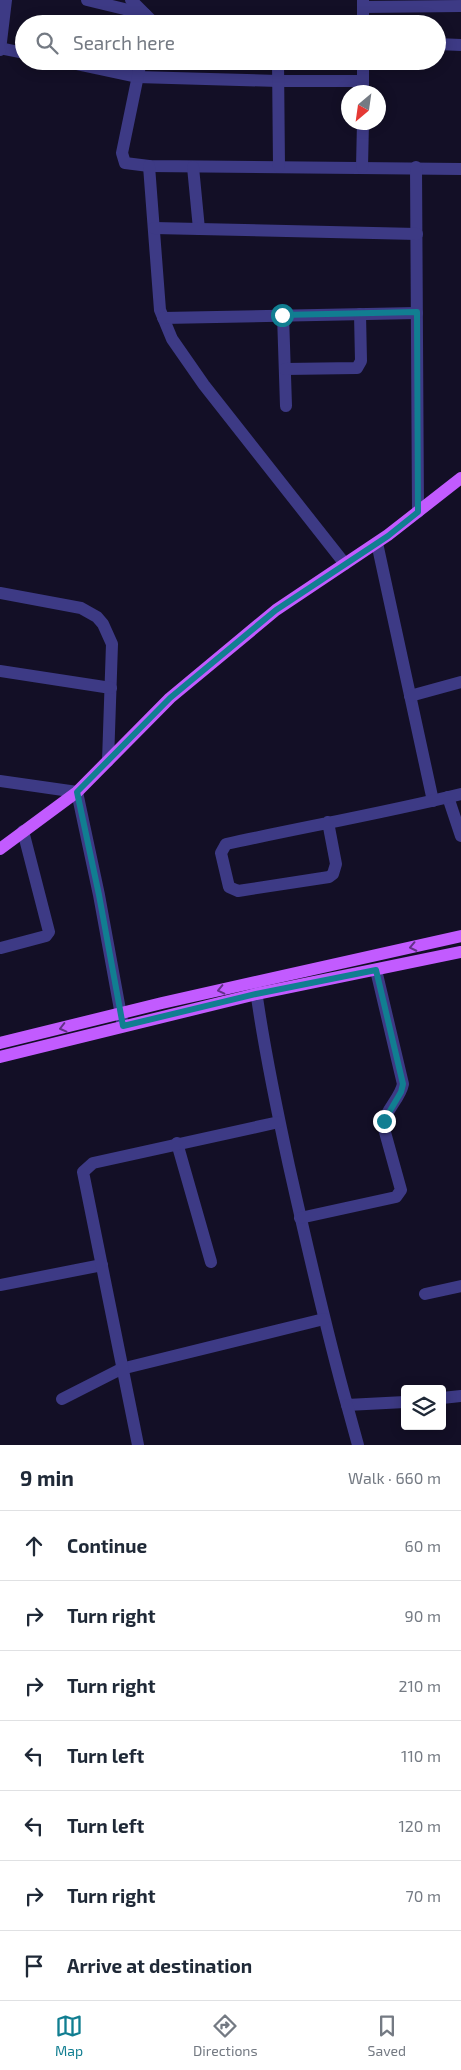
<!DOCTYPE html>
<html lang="en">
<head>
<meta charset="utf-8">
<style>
	:root { --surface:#fff; --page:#f2f2f3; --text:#1f2937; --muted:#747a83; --line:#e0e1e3; --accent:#117e91 }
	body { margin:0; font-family:"Exo 2",sans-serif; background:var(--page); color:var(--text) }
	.controls { position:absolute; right:15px; bottom:15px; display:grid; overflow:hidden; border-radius:5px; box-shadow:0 2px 12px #0003 }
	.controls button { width:45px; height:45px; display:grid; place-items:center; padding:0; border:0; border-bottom:1px solid var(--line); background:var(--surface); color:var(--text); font:25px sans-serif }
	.compass { position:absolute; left:341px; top:85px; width:45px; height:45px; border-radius:50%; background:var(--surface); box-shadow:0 2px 12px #0003; rotate:209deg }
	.stop { position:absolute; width:15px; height:15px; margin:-11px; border:4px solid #117e91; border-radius:50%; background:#fff }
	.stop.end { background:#117e91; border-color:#fff; box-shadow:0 1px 5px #0008 }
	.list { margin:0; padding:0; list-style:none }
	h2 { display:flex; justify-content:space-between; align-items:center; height:65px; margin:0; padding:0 20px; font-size:21px }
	h2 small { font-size:16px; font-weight:400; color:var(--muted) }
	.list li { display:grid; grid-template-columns:32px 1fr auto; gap:15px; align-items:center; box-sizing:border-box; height:70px; padding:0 20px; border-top:1px solid var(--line) }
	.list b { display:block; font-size:19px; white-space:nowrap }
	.list em { font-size:16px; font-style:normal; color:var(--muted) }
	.icon { flex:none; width:28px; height:28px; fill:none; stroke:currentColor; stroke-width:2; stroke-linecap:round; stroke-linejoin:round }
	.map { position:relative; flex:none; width:461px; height:1445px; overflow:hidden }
	.search { position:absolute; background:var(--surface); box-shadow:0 2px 12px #0003; left:15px; right:15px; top:15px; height:55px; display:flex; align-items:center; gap:12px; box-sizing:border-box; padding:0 18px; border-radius:28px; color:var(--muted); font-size:19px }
	.sheet { height:555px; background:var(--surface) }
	nav { display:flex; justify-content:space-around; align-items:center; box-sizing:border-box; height:70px; border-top:1px solid var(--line); background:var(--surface); font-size:14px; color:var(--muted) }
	nav a { display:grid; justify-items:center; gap:2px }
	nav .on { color:var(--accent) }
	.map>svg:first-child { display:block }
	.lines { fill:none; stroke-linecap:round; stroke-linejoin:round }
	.minor { stroke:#3d3a85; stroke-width:12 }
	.major { stroke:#c25bff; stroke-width:12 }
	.oneway { stroke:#623188 }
	.route { stroke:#117e91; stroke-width:6 }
</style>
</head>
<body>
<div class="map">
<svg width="461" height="1445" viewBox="0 0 461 1445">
	<rect width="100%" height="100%" fill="#130f26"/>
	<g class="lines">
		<g class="minor">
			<path d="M87 0 145 14"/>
			<path d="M131 0 155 24"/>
			<path d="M363 7 461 6"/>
			<path d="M363 24V0"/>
			<path d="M437 44 461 45"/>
			<path d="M0 48 24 53"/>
			<path d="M0 50 6 0"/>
			<path d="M62 61 137 77 278 81H363"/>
			<path d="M141 61 122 153 125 163 149 166 461 169"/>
			<path d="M278 61 279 167"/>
			<path d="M363 92V61"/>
			<path d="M149 166 160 310 172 339 204 385 345 564"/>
			<path d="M193 167 199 229"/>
			<path d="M362 167 363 122"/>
			<path d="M416 167 418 512"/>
			<path d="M154 228 417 234"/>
			<path d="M283 315 286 406"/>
			<path d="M163 318 417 313"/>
			<path d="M285 369 357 368 361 361 360 314"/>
			<path d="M377 543 433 801"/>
			<path d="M0 593 81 608 97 617 103 624 112 644 108 761"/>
			<path d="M0 671 111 688"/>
			<path d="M410 696 461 682"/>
			<path d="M0 781 77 792 99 895 123 1026"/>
			<path d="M448 797 461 836"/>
			<path d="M328 822 336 864 333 874 329 877 238 891 229 887 221 853 226 844C304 827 383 813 461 794"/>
			<path d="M1 948 46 936 49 932 23 831"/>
			<path d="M255 983C263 1044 276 1106 289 1166 307 1246 325 1326 347 1405L405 1402"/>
			<path d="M177 1143 211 1262"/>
			<path d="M300 1218 396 1197 401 1190 383 1125C385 1110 400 1099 403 1084L376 970"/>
			<path d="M0 1285 102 1265"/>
			<path d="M425 1294 461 1286"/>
			<path d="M442 1398 461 1396"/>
			<path d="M62 1399 121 1369 324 1319"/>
			<path d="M347 1405 358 1445"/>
			<path d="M138 1445 83 1172 93 1163 279 1122"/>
		</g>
		<g class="major">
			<path d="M0 849 77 792 170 698 276 610 388 535 461 478"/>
			<path d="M0 1043 162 1003 461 936"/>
			<path d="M0 1057 256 994 461 952"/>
		</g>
	</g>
	<defs><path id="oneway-chevron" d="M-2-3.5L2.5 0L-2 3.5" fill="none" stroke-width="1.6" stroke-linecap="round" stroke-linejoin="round" transform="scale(1.25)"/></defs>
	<g class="oneway">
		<use href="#oneway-chevron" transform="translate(413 947) rotate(168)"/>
		<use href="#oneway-chevron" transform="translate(221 990) rotate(167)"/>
		<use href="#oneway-chevron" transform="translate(63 1028) rotate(166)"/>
	</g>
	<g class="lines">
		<path class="route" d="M282 315 417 312 418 512 388 536 276 610 170 698 77 792 99 895 123 1026 256 994 376 970 403 1084 401 1092 384 1121"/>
	</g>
</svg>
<div class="controls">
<button><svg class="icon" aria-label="layers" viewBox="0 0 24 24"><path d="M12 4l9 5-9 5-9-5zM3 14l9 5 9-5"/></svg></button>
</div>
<svg class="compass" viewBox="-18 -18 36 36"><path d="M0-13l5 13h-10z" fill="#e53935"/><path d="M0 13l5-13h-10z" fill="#747a83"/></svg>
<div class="stop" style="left:282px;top:315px"></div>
<div class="stop end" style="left:384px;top:1121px"></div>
<div class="search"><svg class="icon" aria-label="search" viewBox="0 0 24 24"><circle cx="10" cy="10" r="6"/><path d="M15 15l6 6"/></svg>Search here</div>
</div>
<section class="sheet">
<h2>9 min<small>Walk · 660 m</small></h2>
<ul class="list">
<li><svg class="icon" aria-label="ahead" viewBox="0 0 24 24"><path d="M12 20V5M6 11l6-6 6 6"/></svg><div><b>Continue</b></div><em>60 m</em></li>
<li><svg class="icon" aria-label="right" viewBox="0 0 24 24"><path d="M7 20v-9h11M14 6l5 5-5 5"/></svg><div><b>Turn right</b></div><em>90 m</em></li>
<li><svg class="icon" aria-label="right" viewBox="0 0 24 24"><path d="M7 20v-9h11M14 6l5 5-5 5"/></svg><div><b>Turn right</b></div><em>210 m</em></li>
<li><svg class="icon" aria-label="left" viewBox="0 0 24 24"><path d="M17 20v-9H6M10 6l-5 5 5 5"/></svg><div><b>Turn left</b></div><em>110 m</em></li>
<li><svg class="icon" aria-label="left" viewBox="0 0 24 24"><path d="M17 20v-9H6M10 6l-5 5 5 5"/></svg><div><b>Turn left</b></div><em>120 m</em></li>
<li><svg class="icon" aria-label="right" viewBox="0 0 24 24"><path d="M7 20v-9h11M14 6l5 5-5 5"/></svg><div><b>Turn right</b></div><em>70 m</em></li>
<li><svg class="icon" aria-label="arrive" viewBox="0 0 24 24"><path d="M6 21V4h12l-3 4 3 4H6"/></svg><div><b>Arrive at destination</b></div></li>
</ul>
</section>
<nav>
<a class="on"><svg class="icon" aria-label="map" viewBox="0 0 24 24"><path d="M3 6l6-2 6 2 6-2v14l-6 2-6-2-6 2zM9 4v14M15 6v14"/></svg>Map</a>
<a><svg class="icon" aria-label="directions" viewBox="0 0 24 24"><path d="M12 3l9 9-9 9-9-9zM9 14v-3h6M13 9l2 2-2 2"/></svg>Directions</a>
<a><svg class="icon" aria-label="saved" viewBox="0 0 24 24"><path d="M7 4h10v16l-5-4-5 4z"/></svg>Saved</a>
</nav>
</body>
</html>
